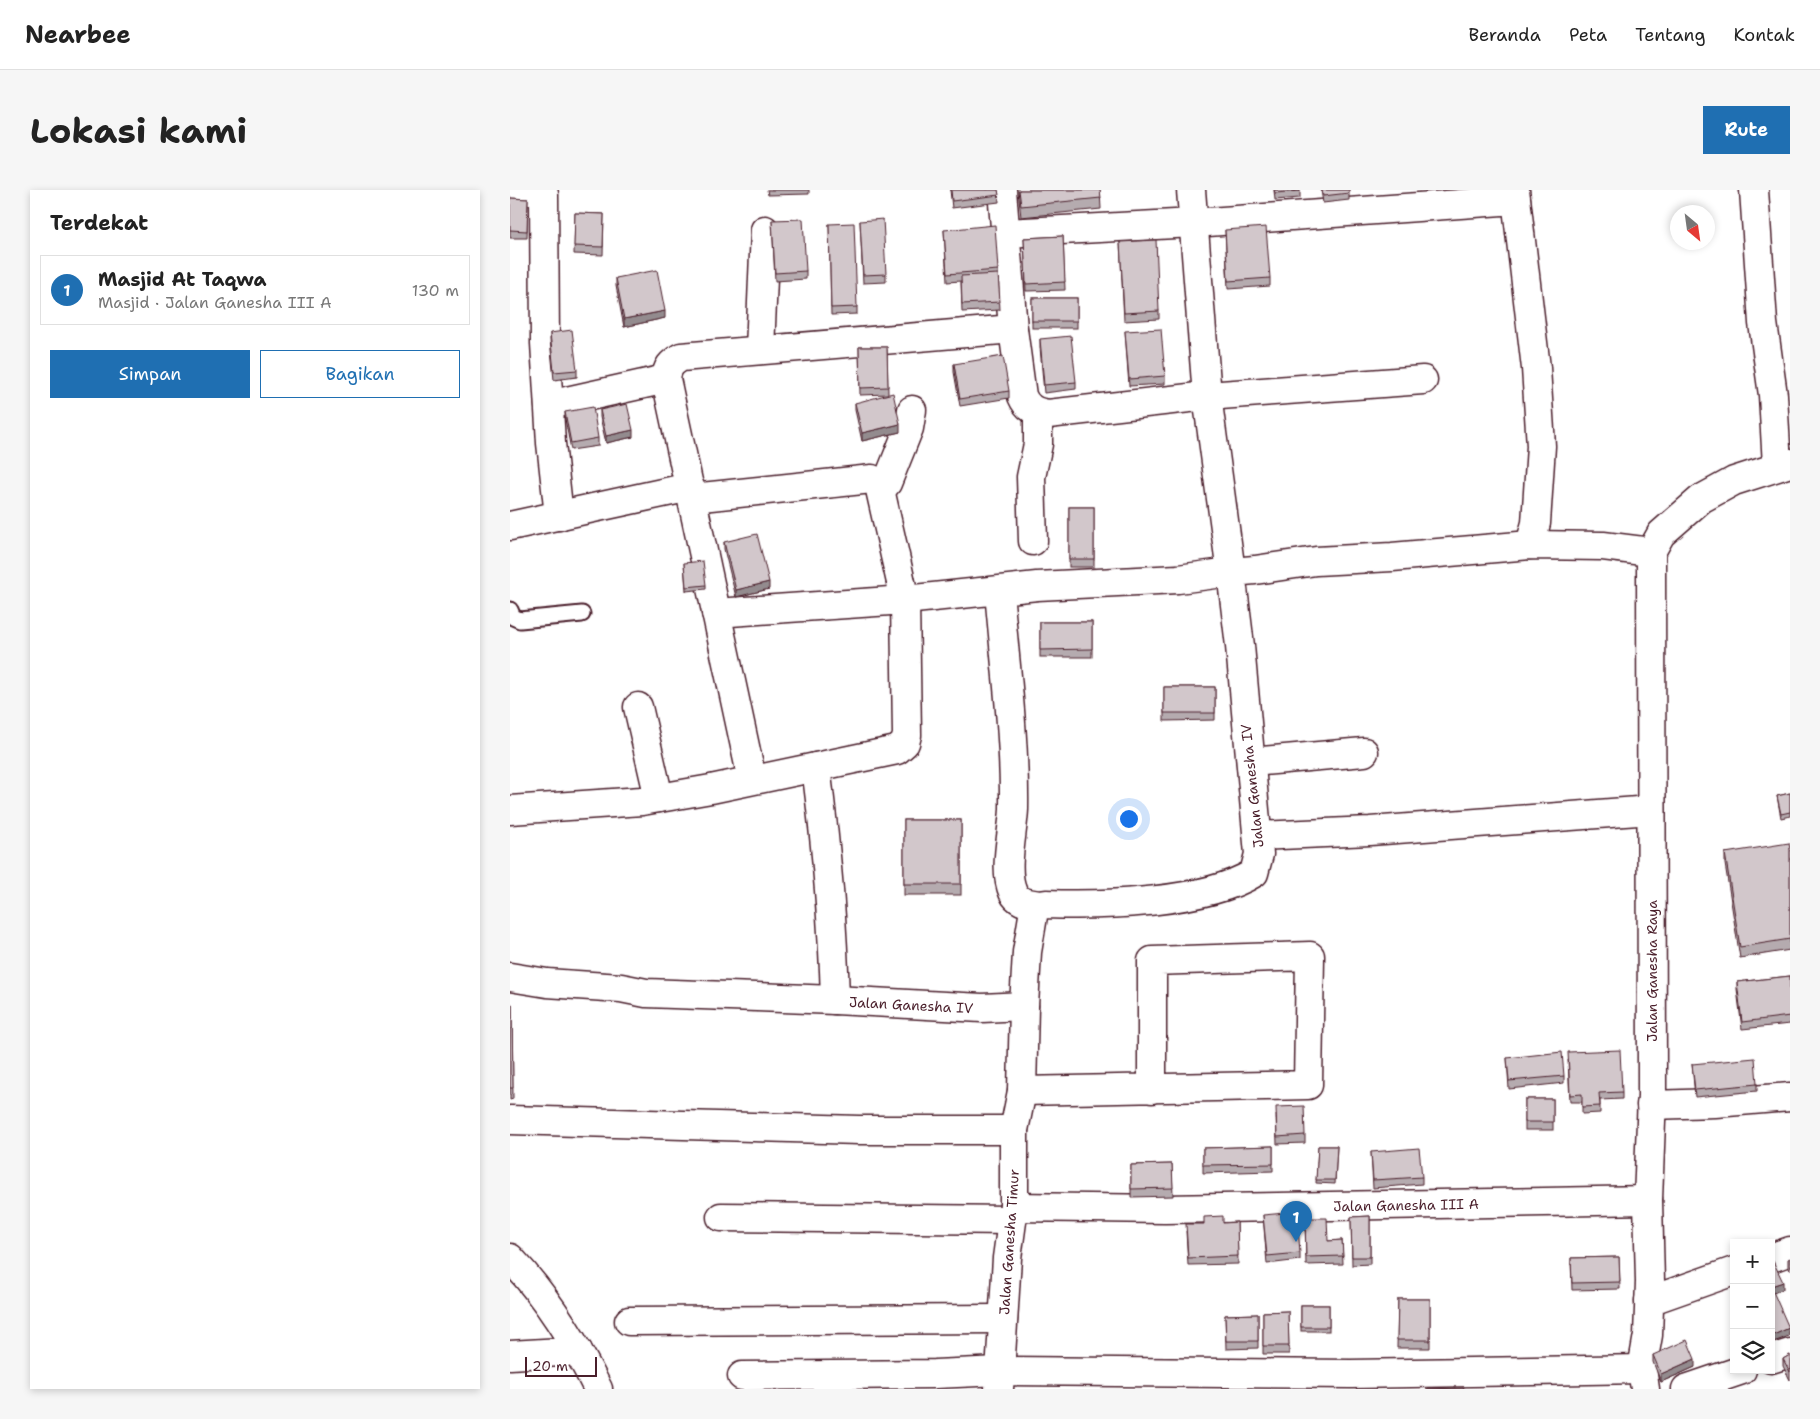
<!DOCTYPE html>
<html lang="id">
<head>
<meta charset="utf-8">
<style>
	:root { --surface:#fff; --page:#f6f6f6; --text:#222; --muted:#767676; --line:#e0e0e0; --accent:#1f6fb2 }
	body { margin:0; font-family:"Shantell Sans",sans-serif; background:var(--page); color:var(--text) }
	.controls { position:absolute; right:15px; bottom:15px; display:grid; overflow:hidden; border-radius:0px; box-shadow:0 2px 8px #0003 }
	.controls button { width:45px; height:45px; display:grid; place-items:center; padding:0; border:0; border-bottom:1px solid var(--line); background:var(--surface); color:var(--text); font:25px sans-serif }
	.compass { position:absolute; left:1160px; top:15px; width:45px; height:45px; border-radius:50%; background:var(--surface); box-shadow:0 2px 8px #0003; rotate:151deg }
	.scale { position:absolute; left:15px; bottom:12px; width:72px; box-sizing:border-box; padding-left:5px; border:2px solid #4a1f2b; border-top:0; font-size:14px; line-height:18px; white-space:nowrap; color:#4a1f2b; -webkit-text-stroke:4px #fff; paint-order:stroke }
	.you { position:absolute; left:618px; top:628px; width:18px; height:18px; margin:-12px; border:4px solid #fff; border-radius:50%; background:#1a73e8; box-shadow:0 0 0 8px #1a73e833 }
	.badge { display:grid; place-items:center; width:32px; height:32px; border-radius:50%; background:var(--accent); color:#fff; font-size:16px; font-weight:700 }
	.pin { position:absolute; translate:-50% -41px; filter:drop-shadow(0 1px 2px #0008) }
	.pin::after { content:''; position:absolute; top:26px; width:18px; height:15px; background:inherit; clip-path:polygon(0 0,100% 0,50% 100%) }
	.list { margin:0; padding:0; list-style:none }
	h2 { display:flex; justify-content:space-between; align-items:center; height:65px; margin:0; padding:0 20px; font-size:21px }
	h2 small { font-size:16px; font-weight:400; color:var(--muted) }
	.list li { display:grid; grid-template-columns:32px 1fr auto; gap:15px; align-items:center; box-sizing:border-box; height:70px; margin:0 10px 10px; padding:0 10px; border:1px solid var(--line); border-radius:0px }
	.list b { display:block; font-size:19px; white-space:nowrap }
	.list p { margin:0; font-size:16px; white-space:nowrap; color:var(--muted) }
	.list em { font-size:16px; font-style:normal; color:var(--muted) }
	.actions { display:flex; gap:10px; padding:15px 20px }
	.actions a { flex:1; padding:11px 0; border:1px solid var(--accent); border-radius:0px; text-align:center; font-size:18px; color:var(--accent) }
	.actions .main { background:var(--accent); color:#fff }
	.icon { flex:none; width:28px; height:28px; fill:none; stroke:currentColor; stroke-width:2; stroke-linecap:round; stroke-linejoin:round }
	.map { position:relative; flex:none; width:1280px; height:1199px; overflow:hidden; border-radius:0px }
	header { display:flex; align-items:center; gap:30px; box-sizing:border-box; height:70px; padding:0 25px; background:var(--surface); border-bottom:1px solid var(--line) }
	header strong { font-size:24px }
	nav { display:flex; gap:28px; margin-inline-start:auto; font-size:18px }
	.intro { display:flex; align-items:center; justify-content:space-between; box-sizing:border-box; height:120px; padding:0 30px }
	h1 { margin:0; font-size:35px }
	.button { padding:12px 22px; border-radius:0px; background:var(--accent); color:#fff; font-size:18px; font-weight:700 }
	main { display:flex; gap:30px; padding:0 30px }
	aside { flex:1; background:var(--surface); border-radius:0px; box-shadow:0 2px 8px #0003 }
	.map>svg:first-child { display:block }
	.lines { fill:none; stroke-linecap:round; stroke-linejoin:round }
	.lane-casing { stroke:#4a1f2b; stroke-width:19 }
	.street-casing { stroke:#4a1f2b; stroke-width:31 }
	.secondary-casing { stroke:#4a1f2b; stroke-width:31 }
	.lane { stroke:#fff; stroke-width:15 }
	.street { stroke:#fff; stroke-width:28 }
	.secondary { stroke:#fff; stroke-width:28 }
	.wall { fill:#b5abaf; stroke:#4a1f2b }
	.shaded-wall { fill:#938b8e; stroke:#4a1f2b }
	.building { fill:#d2c7cb; stroke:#4a1f2b }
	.labels { text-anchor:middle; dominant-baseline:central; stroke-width:4; stroke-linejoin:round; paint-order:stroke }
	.street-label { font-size:14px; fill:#4a1f2b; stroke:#fff }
</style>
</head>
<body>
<header>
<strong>Nearbee</strong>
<nav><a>Beranda</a><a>Peta</a><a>Tentang</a><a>Kontak</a></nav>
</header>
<div class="intro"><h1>Lokasi kami</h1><a class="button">Rute</a></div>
<main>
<aside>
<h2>Terdekat<small></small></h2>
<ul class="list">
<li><span class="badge">1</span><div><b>Masjid At Taqwa</b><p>Masjid · Jalan Ganesha III A</p></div><em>130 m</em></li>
</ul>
<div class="actions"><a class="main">Simpan</a><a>Bagikan</a></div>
</aside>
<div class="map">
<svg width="1280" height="1199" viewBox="0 0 1280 1199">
	<rect width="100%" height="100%" fill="#fff"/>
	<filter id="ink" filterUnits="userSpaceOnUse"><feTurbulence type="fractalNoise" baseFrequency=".02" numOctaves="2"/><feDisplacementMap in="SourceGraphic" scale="10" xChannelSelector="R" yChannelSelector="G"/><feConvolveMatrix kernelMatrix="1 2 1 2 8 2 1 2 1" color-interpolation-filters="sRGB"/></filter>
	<g filter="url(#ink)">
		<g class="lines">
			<defs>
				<path id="lane" d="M0 420 3 427 10 430 72 424"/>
				<g id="street">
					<path d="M29 0H32L34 4 35 153 41 253 49 326"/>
					<path d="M492 0 503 139 512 206C517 218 525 222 538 224L697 206 913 190"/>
					<path d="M1005 0 1026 178 1031 256 1026 333 1020 355"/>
					<path d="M1244 0 1253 133 1263 205 1267 276"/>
					<path d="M0 2 18 0"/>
					<path d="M495 43 684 33 1006 10"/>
					<path d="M250 160 255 40"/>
					<path d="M39 215 156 189"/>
					<path d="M371 300 377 293 399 238 402 220"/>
					<path d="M182 308 362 289 366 291 369 295 395 410 397 545 395 553 387 560 306 577"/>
					<path d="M0 336 180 297"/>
					<path d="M523 351 521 287 528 254V223"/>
					<path d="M489 401C495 473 505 546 504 619 503 643 493 680 503 702 508 713 519 713 529 715"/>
					<path d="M206 423 395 410 527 396 668 389 721 382 697 206 681 0"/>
					<path d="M128 517 149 608"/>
					<path d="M741 572 854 562"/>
					<path d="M242 589 156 189C157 177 161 173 171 167L503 139"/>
					<path d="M0 620 132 611 201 599 306 577C316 655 323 732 325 810"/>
					<path d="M748 646 860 641 1141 620"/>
					<path d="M0 787 37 793 111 798 136 803 325 810 472 818 514 816"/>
					<path d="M512 901C607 899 703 897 798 895L800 766 642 771V899"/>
					<path d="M1141 915 1205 913 1280 907"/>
					<path d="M0 930 349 940H504"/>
					<path d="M504 1017 655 1019 1138 1010"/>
					<path d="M211 1027 502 1030"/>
					<path d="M0 1068C37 1107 64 1150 88 1199"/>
					<path d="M1261 1068 1280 1061"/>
					<path d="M1139 1111 1224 1081"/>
					<path d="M119 1131 493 1129"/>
					<path d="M0 1165 68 1161"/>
					<path d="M1261 1169 1280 1163"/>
					<path d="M232 1186 425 1184 490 1181 841 1184 1132 1179"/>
					<path d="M489 1199 497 1068 504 1017V940L512 901 514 816 517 762 524 720 529 715 536 714C592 716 696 713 744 683L749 664 730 456 721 382 745 380 806 371 882 367 1020 355 1093 356 1141 362"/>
					<path d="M1176 1199 1232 1180"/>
				</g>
				<path id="secondary" d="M1135 1199 1132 1179 1138 1145 1140 1092 1138 1010 1142 905 1141 362 1151 344 1191 309 1224 291 1280 273"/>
			</defs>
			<use href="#lane" class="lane-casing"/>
			<use href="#street" class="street-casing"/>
			<use href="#secondary" class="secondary-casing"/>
			<use href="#lane" class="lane"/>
			<use href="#street" class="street"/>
			<use href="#secondary" class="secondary"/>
		</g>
		<g class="wall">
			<path d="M257 0H299V4L258 5Z"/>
			<path d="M440 0H488L489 12 442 18Z"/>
			<path d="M508 0H590L591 19 511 27Z"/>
			<path d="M764 0H790V8L765 10Z"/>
			<path d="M811 0H839V10L813 13Z"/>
			<path d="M0 8 18 9 17 48H0Z"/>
			<path d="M65 23 94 24 93 65 64 64Z"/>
			<path d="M262 30 296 81V89L265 91Z"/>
			<path d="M350 31 376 84V92L353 93Z"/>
			<path d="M319 34 347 117V124L321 125Z"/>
			<path d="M434 40 488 80 490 120 452 122 451 91 437 92Z"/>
			<path d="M715 40 760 88V96L718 99Z"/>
			<path d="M553 46 555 100 516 101 514 48Z"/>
			<path d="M610 52 649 121V129L614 131Z"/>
			<path d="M106 88 155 128 114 137 106 96Z"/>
			<rect x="522" y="108" width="45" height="30"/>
			<path d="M615 141 655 186V194L619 196Z"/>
			<path d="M40 143 67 180V187L44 190 40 150Z"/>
			<path d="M530 149 566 192V199L534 203 530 157Z"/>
			<path d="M349 157H377L378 204 350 205Z"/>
			<path d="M444 174 499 201V208L450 216 444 182Z"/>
			<path d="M345 213 390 242 352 251 345 220Z"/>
			<path d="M90 220 123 247 96 253 90 227Z"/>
			<path d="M55 222 88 248V256L61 260 55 229Z"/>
			<rect x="559" y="317" width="25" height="60"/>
			<path d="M214 352 259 399 226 407 214 359Z"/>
			<path d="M174 373 196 395V399L176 401Z"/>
			<rect x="530" y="432" width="52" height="35"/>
			<path d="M654 497H705V530L654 531Z"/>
			<path d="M1280 603V626L1271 628 1267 606Z"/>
			<rect x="394" y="630" width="57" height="75"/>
			<path d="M1280 660V760L1230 768 1215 674V663Z"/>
			<path d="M1280 786V834L1232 839 1227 799V792Z"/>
			<path d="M0 815H2L3 909 0 910Z"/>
			<path d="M997 868 1054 886V893L999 899Z"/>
			<path d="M1058 870 1112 902V909L1090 910V923L1072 924V912H1060Z"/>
			<path d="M1182 874 1247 894V901L1185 907Z"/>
			<rect x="1015" y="909" width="28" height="31"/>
			<path d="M766 925 795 945V953L767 954Z"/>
			<path d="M763 956V981L693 983V958Z"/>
			<path d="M808 956H827L825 994 806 993Z"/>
			<path d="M861 962 912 987V994L863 998Z"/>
			<path d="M662 974 663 1006 621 1007V975Z"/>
			<path d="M753 1025 790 1063V1070L757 1074Z"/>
			<path d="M860 1026V1074L842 1075 841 1027Z"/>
			<path d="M795 1028 818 1051 832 1050 833 1074 796 1075Z"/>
			<path d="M727 1032 728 1074 678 1075 676 1041 694 1034Z"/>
			<path d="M1109 1067 1110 1099 1062 1100 1061 1068Z"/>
			<path d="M1280 1068V1080L1278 1077V1069Z"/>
			<path d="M888 1109H920V1158H887Z"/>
			<rect x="791" y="1115" width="28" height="26"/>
			<path d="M778 1121 779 1164H753V1122Z"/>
			<path d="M748 1124V1158L716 1159 715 1125Z"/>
			<path d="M1143 1165 1185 1177 1151 1192 1143 1172Z"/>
			<path d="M1280 1165V1190L1273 1176V1169Z"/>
		</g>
		<g class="shaded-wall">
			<path d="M155 121V128L114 137V129Z"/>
			<path d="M390 234V242L352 251V243Z"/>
			<path d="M123 240V247L96 253V246Z"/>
			<path d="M259 392V399L226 407V400Z"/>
			<path d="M1273 1092V1099L1261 1104V1096Z"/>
			<path d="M1279 1138V1146L1261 1153V1146Z"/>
			<path d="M1185 1169V1177L1151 1192V1184Z"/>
		</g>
		<g class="building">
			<path d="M441 0H488L489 5 442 11Z"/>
			<path d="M509 0H590L591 8 511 16Z"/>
			<path d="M764 0H790V1L765 3Z"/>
			<path d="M812 0H839V3L813 6Z"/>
			<path d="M0 8 18 9 17 41 0 40Z"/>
			<path d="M65 23 94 24 93 57 64 56Z"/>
			<path d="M293 29 296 81 265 83 262 30Z"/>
			<path d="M373 29 376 84 353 85 350 31Z"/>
			<path d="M344 33 347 117 321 118 319 34Z"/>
			<path d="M485 35 488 80 437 84 434 40Z"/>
			<path d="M756 37 760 88 718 91 715 40Z"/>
			<path d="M553 46 555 92 516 94 514 48Z"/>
			<path d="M646 50 649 121 614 123 610 52Z"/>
			<path d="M147 80 155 121 114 129 106 88Z"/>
			<path d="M488 84 490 112 452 114 451 86Z"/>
			<rect x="522" y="108" width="45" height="23"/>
			<path d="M651 139 655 186 619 189 615 141Z"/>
			<path d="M62 140 67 180 44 182 40 143Z"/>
			<path d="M561 146 566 192 534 195 530 149Z"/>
			<path d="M349 157H377L378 197 350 198Z"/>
			<path d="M493 166 499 201 450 209 444 174Z"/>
			<path d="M383 203 390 234 352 243 345 213Z"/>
			<path d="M117 214 123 240 96 246 90 220Z"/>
			<path d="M83 217 88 248 61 253 55 222Z"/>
			<rect x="559" y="317" width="25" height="52"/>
			<path d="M247 344 259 392 226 400 214 352Z"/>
			<path d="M193 371 196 395 176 397 174 373Z"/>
			<path d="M530 432H582V459L530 460Z"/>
			<rect x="654" y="497" width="51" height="26"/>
			<path d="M1280 603V622L1271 624 1267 606Z"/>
			<rect x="394" y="630" width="57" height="64"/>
			<path d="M1279 653 1280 660V749L1230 757 1215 663Z"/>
			<path d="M1280 786V826L1232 832 1227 792Z"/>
			<path d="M0 815H2L3 898H0Z"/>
			<path d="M1110 860 1112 902 1089 903 1090 916 1072 917V904L1060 905 1058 862Z"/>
			<path d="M1052 862 1054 886 999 891 997 868Z"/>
			<path d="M1245 868 1247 894 1185 900 1182 874Z"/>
			<rect x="1015" y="909" width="28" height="23"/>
			<path d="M794 916 795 945 767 947 766 917Z"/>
			<path d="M763 956V974L693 975V958Z"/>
			<path d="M808 956H827L825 990H806Z"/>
			<path d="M909 958 912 987 863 990 861 962Z"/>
			<path d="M662 974 663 998 621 999V975Z"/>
			<path d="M787 1022 790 1063 757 1066 753 1025Z"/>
			<path d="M713 1026V1033L727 1032 728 1066 678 1068 676 1034H694V1027Z"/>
			<path d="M860 1026V1067H842L841 1027Z"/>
			<path d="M795 1028H817L818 1051 832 1050 833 1066 796 1067Z"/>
			<path d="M1109 1067 1110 1092 1062 1093 1061 1068Z"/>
			<path d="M1263 1071 1273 1092 1261 1096V1072Z"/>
			<path d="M1261 1097 1279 1138 1261 1146Z"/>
			<path d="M888 1109H920V1150H887Z"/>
			<rect x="791" y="1115" width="28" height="22"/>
			<path d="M778 1121 779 1156H753V1122Z"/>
			<path d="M748 1124V1151H716L715 1125Z"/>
			<path d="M1177 1150 1185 1169 1151 1184 1143 1165Z"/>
			<path d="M1280 1165V1182L1273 1169Z"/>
			<path d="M954 1198V1199H916Z"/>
		</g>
	</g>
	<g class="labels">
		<g class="street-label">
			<text transform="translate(742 596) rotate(-96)">Jalan Ganesha IV</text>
			<text transform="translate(1142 781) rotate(-90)">Jalan Ganesha Raya</text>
			<text transform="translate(401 815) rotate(3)">Jalan Ganesha IV</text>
			<text transform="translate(896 1015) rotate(-1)">Jalan Ganesha III A</text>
			<text transform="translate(499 1052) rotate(-86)">Jalan Ganesha Timur</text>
		</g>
	</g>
</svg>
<div class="controls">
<button>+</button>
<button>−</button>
<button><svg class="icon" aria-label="layers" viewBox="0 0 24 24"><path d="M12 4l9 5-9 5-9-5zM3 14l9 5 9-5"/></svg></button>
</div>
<svg class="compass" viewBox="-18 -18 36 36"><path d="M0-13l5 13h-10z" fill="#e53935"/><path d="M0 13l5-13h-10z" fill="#767676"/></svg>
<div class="scale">20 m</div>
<div class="you"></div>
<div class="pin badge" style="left:786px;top:1052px">1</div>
</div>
</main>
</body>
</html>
